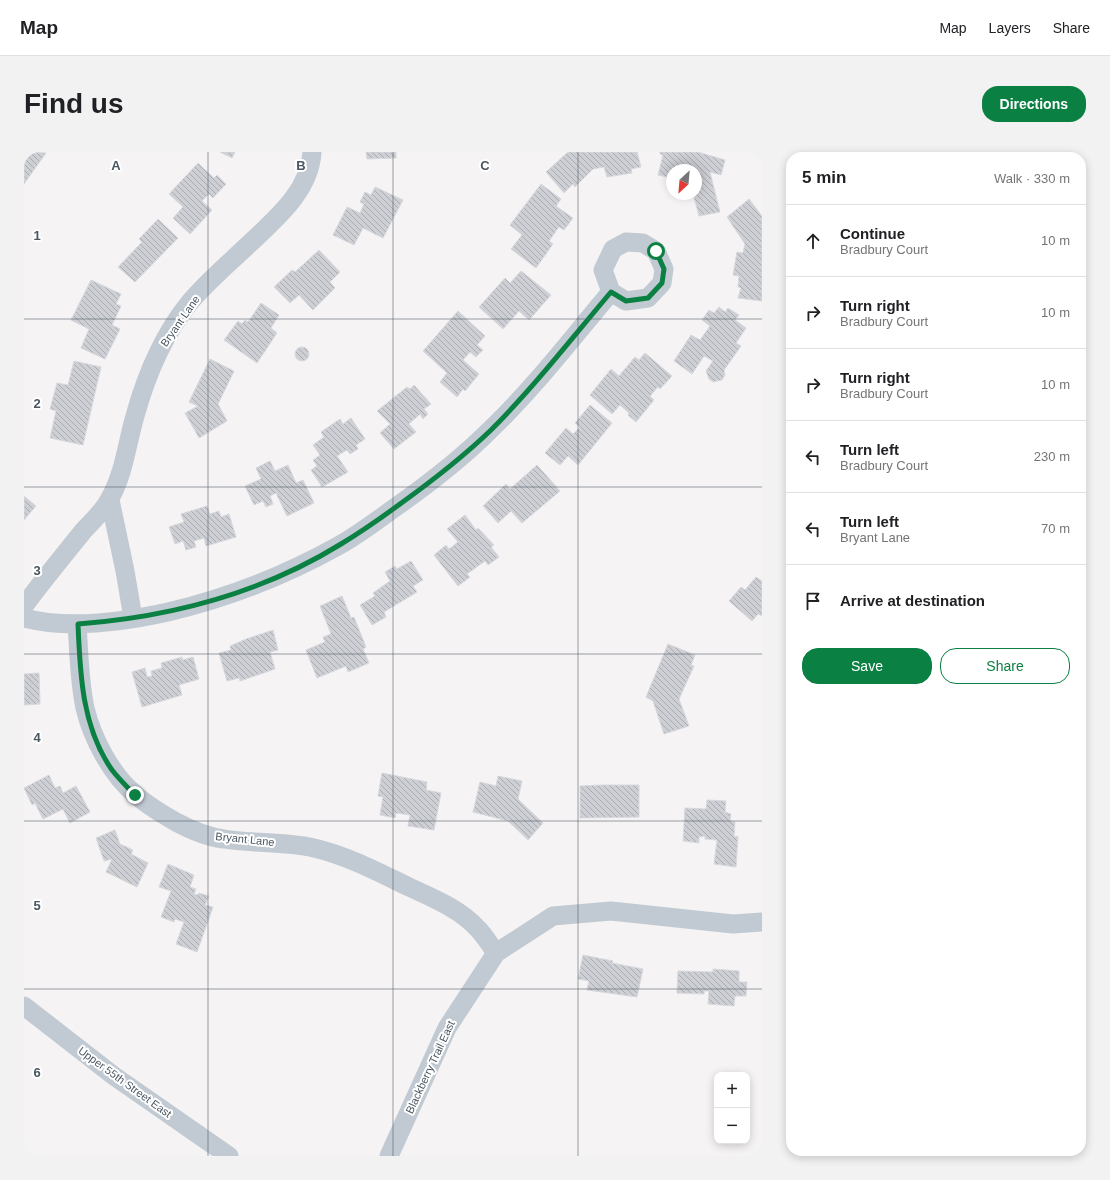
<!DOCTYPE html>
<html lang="en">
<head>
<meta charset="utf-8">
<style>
	:root { --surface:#fff; --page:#f2f2f2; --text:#202124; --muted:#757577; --line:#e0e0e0; --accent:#0b8043 }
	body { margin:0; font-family:Arial,sans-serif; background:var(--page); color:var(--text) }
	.controls { position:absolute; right:12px; bottom:12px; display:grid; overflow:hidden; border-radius:8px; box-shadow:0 2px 10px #0003 }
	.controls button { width:36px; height:36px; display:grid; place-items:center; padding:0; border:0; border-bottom:1px solid var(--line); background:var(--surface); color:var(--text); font:20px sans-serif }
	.compass { position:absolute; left:642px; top:12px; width:36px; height:36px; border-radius:50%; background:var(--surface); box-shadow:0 2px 10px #0003; rotate:206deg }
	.stop { position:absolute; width:12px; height:12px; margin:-9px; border:3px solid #0b8043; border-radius:50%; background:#fff }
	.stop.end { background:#0b8043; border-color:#fff; box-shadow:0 1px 4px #0008 }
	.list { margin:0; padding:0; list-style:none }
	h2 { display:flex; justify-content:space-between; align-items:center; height:52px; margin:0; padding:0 16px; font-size:17px }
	h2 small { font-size:13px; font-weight:400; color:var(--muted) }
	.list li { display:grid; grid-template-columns:26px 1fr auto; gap:12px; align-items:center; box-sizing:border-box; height:72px; padding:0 16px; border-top:1px solid var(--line) }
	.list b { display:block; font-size:15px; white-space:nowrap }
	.list p { margin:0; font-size:13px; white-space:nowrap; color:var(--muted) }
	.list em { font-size:13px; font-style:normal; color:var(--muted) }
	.actions { display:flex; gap:8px; padding:12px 16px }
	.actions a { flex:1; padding:9px 0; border:1px solid var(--accent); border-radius:16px; text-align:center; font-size:14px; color:var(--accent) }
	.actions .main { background:var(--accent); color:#fff }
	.icon { flex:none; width:22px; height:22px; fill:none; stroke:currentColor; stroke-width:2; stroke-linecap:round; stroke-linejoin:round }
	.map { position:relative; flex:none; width:738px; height:1004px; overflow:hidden; border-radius:16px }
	header { display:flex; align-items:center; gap:24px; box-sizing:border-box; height:56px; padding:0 20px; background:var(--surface); border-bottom:1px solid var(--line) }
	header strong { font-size:19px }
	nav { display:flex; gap:22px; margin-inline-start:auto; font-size:14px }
	.intro { display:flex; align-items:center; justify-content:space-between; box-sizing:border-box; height:96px; padding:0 24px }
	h1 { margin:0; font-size:28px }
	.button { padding:10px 18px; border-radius:16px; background:var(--accent); color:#fff; font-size:14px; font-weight:700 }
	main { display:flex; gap:24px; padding:0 24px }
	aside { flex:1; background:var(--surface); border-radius:16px; box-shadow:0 2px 10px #0003 }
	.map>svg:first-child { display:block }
	.building { fill:url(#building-back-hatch); stroke:#d7d9de }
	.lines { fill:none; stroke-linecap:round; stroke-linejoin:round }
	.minor { stroke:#c1cad2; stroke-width:19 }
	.route { stroke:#0b8043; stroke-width:5 }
	.grid { fill:none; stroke:#4a5661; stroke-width:1; stroke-opacity:0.55 }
	.labels { text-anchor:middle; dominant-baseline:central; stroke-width:4; stroke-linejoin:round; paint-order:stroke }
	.street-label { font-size:11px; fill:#4a5661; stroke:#fff }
	.grid-label { font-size:13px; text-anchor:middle; font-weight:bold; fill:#4a5661; stroke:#fff; stroke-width:4; stroke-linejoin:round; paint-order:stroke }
</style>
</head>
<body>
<header>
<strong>Map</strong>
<nav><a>Map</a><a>Layers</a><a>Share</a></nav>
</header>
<div class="intro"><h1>Find us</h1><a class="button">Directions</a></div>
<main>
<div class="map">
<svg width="738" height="1004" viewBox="0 0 738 1004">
	<defs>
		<pattern id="building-back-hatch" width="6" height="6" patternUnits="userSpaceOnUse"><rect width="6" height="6" fill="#cdcfd5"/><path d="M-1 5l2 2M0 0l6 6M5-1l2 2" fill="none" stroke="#a8abb0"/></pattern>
	</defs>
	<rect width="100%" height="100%" fill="#f5f3f3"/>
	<g class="building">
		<path d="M0 0 22 1 0 32Z"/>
		<path d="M196 0H211L208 6Z"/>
		<path d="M342 0H372V6L343 7Z"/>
		<path d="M544 0H613L617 15 607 17 608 21 583 25 580 15 569 17 551 35 549 32 540 41 522 20Z"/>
		<path d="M636 0H674L701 8 697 23 686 20 696 60 675 64 669 42H672V18H648V26L634 23 639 3 636 2Z"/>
		<path d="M174 11 190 26 193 23 202 32 189 46 185 42 178 49 188 58 166 82 149 66 159 55 145 42Z"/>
		<path d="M517 32 537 47 532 54 549 66 540 78 535 75 525 89 529 92 512 116 487 97 498 83 486 73Z"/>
		<path d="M351 35 379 48 359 86 339 76 330 93 309 83 323 55 336 61 340 52 336 50 341 40 347 43Z"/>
		<path d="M725 47 738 64V149L714 146 717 136 714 135 715 124 709 123 713 100 719 101 721 92 703 65Z"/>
		<path d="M134 67 154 86 111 130 94 115 118 90 115 87Z"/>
		<path d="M295 98 316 120 306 130 311 136 289 158 275 143 266 151 250 135 268 118 271 120Z"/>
		<path d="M497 119 527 143 505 168 495 159 479 177 455 155 481 126 486 131Z"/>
		<path d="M67 128 97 142 92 152 97 154 88 173 96 177 81 207 57 196 65 177 47 168Z"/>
		<path d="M237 151 255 163 247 176 253 181 233 211 200 188 214 169 218 172 221 168 224 170Z"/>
		<path d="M695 155 701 160 704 156 715 163 711 168 722 176 712 191 717 194 700 218 701 223 698 228 689 230 685 227 682 219 689 209 680 204 668 222 650 209 667 183 676 188 686 174 678 168 685 158 690 161Z"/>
		<path d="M434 159 461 184 453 193 459 198 452 205 446 200 439 208 455 222 441 239 439 237 433 245 416 230 423 221 399 199Z"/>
		<circle cx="278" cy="202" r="7"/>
		<path d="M621 201 648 224 636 237 634 235 626 244 630 248 612 270 604 263 605 261 596 253 588 262 566 243 587 217 595 224 611 205 615 208Z"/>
		<path d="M186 207 210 219 194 252 203 269 175 286 161 261 174 254 165 250Z"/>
		<path d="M50 209 77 215 59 293 26 286 32 259 26 257 33 231 44 233Z"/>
		<path d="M390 233 407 252 400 257 404 262 399 267 396 262 385 272 392 280 370 297 356 281 366 272 353 259 383 235 386 237Z"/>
		<path d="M566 253 588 271 554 313 544 304 536 313 521 301 542 276 549 282 556 275 551 271Z"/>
		<path d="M327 266 341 287 332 293 334 297 326 302 323 298 313 304 324 320 298 335 287 318 293 314 289 308 296 303 289 293 300 285 297 280 316 267 319 272Z"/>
		<path d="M246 309 251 319 264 313 272 331 279 328 290 351 263 364 252 341 246 344 249 352 242 355 239 349 230 353 221 334 237 327 232 316Z"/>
		<path d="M513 313 536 339 498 371 487 359 474 371 459 354 482 332 486 337Z"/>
		<path d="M0 344 12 354 0 368Z"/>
		<path d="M183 354 186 362 195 359 197 365 205 362 212 385 182 394 180 386 170 389 172 395 162 398 159 389 151 392 145 375 160 370 157 362Z"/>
		<path d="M441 363 452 378 454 376 470 393 467 395 475 405 464 413 461 409 443 422 446 425 434 434 410 403 422 393 425 397 434 390 423 377Z"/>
		<path d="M387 409 399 428 389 434 393 440 360 460 362 465 348 473 336 453 351 444 349 441 366 429 361 420 371 414 373 417Z"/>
		<path d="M732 425 738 429V464L734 462 728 469 705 449 717 435 721 438Z"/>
		<path d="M318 444 327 466 330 465 342 495 339 497 345 511 324 520 322 514 293 526 282 498 301 490 299 485 307 482 296 454Z"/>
		<path d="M249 478 254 498 246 500 251 517 216 529 215 526 203 529 195 501 207 498 206 494 222 487Z"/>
		<path d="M644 492 671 503 667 513 670 514 655 547 665 574 640 582 629 549 622 545Z"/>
		<path d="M158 505V508L169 505 175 527 155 533 158 543 118 555 108 520 121 516 123 525 128 524 127 519 138 516 137 511Z"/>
		<path d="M15 521 16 552 0 553V522Z"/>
		<path d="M358 621 403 630 402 638 417 641 410 678 384 674 386 663 372 661 371 666 356 663 359 645 354 644Z"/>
		<path d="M25 623 31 636 36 634 39 641 52 634 66 660 46 671 39 657 19 667 11 651 8 653 0 636Z"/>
		<path d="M474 624 498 629 494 647 519 671 504 688 484 669 449 660 456 630 472 634Z"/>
		<path d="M577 633H615V665L556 666V634Z"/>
		<path d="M683 648 702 649 701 660 707 662 706 669 711 670 710 685 714 684 712 715 690 712 693 688 681 687V684L675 685V691L659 689 661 656 682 657Z"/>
		<path d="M91 678 96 692 109 698 107 702 124 711 113 735 82 720 88 707 80 709 72 686Z"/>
		<path d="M144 712 170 723 166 735 172 737 170 742 174 743 175 741 185 744 181 753 189 755 173 800 152 792 160 770 151 767 150 770 137 765 147 739 135 735Z"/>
		<path d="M559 803 589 809 588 811 619 817 613 845 563 838 565 829 554 827Z"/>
		<path d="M689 817 715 819V830H723L722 844H711L710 854 684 852 685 839H680V842L653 841 654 819 689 820Z"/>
	</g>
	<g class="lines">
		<g class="minor">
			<path d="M602 90 619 91 632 99 640 117 638 131 624 146 602 149 587 140 579 118 589 97Z"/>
			<path d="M86 348 101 419 109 466"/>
			<path d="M0 454C19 428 40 403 60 378 69 369 79 359 85 348 100 323 103 291 111 264 122 224 139 183 166 150 183 130 203 113 222 95 249 69 286 40 288 0"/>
			<path d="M0 466C45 478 99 470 144 460 204 446 260 424 314 394 336 382 356 366 376 352 407 330 438 306 466 278 510 236 548 186 587 140"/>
			<path d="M53 472C55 500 55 528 61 556 68 586 88 624 112 643 124 654 138 662 152 670 167 678 183 685 200 687 230 692 260 689 290 696 324 704 354 720 385 735 409 746 436 757 454 777 461 784 466 793 472 801"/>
			<path d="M0 854 90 924 205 1004"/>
			<path d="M365 1004 423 876 472 801 529 764 587 759 709 772 738 770"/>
		</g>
	</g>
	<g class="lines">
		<path class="route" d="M111 643C103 635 95 627 88 618 58 575 56 522 54 472 147 465 236 442 317 392 337 380 357 366 376 352 408 329 439 305 467 278 510 235 548 186 587 140L602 149 624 146 638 131 640 117 632 99"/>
	</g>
	<path class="grid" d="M184 0V1004M369 0V1004M554 0V1004M0 167H738M0 335H738M0 502H738M0 669H738M0 837H738"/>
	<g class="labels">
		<g class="street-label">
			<text transform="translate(156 169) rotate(-55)">Bryant Lane</text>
			<text transform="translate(221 687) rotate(6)">Bryant Lane</text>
			<text transform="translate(406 915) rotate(-65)">Blackberry Trail East</text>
			<text transform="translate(101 930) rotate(36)">Upper 55th Street East</text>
		</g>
	</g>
	<g class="grid-label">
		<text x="92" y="18">A</text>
		<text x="277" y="18">B</text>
		<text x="461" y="18">C</text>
		<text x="13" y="88">1</text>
		<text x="13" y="256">2</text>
		<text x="13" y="423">3</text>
		<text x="13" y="590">4</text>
		<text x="13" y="758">5</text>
		<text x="13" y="925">6</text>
	</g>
</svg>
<div class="controls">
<button>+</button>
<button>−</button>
</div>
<svg class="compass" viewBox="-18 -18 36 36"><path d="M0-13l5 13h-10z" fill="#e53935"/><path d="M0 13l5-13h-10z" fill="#757577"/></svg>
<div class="stop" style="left:632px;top:99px"></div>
<div class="stop end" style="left:111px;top:643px"></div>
</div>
<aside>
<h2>5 min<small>Walk · 330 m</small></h2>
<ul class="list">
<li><svg class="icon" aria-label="ahead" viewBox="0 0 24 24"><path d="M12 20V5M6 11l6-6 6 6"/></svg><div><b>Continue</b><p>Bradbury Court</p></div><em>10 m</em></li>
<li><svg class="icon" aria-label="right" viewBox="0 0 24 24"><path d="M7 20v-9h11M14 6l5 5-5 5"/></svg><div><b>Turn right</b><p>Bradbury Court</p></div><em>10 m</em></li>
<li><svg class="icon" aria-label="right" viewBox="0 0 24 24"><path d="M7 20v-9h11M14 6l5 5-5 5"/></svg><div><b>Turn right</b><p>Bradbury Court</p></div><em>10 m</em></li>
<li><svg class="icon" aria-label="left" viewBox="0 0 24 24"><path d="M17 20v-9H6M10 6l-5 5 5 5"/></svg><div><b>Turn left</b><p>Bradbury Court</p></div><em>230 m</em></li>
<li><svg class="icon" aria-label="left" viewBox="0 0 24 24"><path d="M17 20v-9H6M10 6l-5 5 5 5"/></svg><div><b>Turn left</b><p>Bryant Lane</p></div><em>70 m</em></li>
<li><svg class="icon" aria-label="arrive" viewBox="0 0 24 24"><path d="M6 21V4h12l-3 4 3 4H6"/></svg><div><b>Arrive at destination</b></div></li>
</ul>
<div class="actions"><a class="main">Save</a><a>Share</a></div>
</aside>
</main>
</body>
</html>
